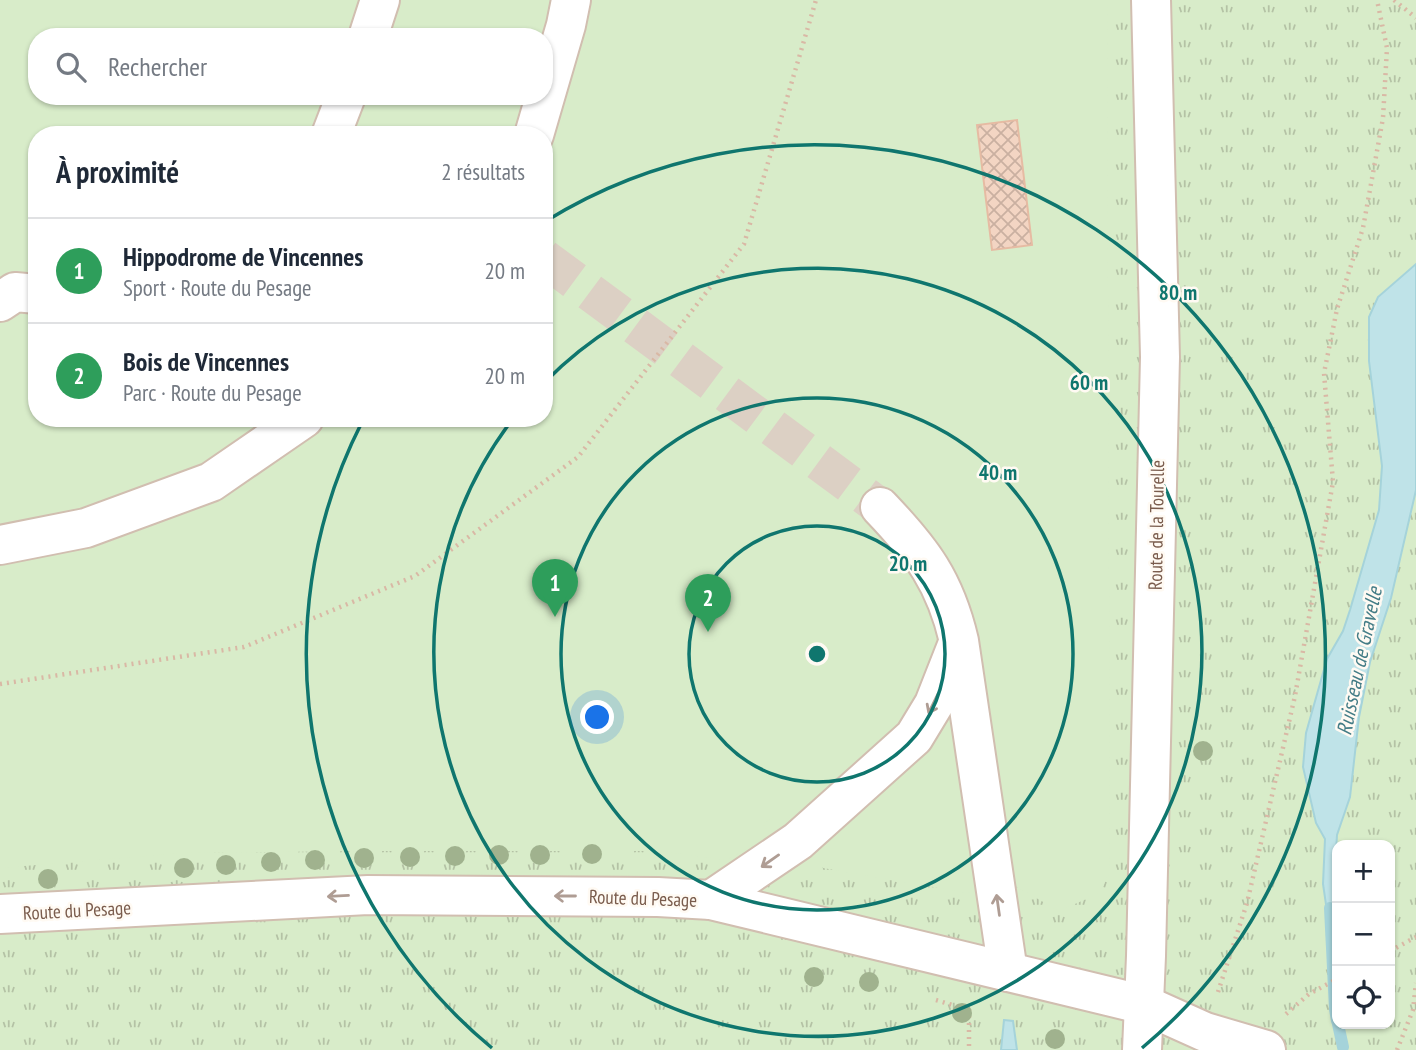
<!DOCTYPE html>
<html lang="fr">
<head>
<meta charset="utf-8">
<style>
	:root { --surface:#fff; --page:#f2f2f3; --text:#1f2937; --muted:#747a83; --line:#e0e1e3; --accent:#e76f51 }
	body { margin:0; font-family:"PT Sans Narrow",sans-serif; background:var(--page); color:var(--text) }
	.controls { position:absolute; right:21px; bottom:21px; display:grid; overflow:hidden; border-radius:14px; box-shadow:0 2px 5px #0004 }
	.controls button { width:63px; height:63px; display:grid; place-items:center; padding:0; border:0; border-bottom:2px solid var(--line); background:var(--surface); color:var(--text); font:35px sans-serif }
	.you { position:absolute; left:598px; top:718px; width:24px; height:24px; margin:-18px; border:5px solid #fff; border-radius:50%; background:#1a73e8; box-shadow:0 0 0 10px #1a73e833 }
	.badge { display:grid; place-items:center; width:46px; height:46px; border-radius:50%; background:var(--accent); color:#fff; font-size:23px; font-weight:700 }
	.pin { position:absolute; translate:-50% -58px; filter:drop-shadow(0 2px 4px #0008) }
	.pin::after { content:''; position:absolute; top:37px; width:24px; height:21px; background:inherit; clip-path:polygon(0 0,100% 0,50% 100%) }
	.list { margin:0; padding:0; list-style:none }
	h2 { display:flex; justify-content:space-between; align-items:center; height:91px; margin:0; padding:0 28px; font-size:30px }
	h2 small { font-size:23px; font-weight:400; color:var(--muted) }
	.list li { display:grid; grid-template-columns:46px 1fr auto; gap:21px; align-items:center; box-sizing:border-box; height:105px; padding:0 28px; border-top:2px solid var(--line) }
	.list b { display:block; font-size:26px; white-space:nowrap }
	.list p { margin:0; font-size:23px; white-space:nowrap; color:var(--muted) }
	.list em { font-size:23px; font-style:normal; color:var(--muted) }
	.icon { flex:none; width:38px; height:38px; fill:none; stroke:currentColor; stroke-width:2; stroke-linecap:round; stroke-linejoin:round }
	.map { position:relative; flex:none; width:1416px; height:1050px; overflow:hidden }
	.search { position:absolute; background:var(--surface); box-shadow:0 2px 5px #0004; left:28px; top:28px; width:525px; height:77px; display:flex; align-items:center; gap:18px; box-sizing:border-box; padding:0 24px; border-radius:28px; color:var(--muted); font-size:26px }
	.panel { position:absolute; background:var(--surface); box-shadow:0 2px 5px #0004; left:28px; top:126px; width:525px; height:301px; border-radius:28px }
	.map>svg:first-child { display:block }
	.park { fill:url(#park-tufts); fill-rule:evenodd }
	.pitch { fill:#d8ecc9; fill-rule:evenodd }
	.water { fill:#bfe3e8; stroke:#a5d3da; stroke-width:2 }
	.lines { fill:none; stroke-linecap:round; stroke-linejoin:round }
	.stream { stroke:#a5d3da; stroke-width:12 }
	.building { fill:url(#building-cross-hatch); stroke:#e6bba3; stroke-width:2 }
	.minor-tunnel { stroke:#dcd0c4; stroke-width:38; stroke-dasharray:38 19; stroke-linecap:butt }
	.minor-casing { stroke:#d1beb0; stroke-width:42 }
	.path { stroke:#d9b8a5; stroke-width:4.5; stroke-dasharray:2 5; stroke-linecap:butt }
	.minor { stroke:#fff; stroke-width:38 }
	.tree { fill:#a0b28e }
	.oneway { stroke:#af9d94 }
	.ring { fill:none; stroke:#0f766e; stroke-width:3.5 }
	.labels { text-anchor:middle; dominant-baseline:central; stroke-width:5; stroke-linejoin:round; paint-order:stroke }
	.street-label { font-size:19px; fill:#7a5c4d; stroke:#fffaf3 }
	.water-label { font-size:21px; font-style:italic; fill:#437c86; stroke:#fffaf3 }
	.centre { fill:#0f766e; stroke:#fffaf3; stroke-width:3.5 }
	.ring-label { font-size:21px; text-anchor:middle; font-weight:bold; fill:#0f766e; stroke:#fffaf3; stroke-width:5; stroke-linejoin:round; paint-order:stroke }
</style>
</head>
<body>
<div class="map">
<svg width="1416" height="1050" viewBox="0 0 1416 1050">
	<defs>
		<pattern id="park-tufts" width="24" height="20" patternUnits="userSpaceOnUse" patternTransform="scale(1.75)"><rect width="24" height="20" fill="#d8ecc9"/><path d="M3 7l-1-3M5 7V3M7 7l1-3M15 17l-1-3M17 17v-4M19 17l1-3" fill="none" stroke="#b4c2a5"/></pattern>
		<pattern id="building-cross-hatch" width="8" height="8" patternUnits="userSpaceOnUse" patternTransform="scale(1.75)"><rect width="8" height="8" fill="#f3d5c3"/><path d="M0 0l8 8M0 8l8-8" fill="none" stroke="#cab0a1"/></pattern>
	</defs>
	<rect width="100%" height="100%" fill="#fdf6ec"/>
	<path class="park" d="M0 0H1416V1050H0ZM37 37H544V96H37ZM37 135H544V418H37ZM1337 845H1390V1024H1337Z"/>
	<path class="pitch" d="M0 0H1107L1110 871 1100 893 1059 911 1015 886 968 893 823 868 773 817 763 824 769 833 756 844 726 860 661 851H362L182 853 0 868ZM37 37H544V96H37ZM37 135H544V418H37Z"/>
	<g class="water">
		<path d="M1416 264V490L1391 598 1370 662 1359 717 1350 797 1337 835 1333 901 1336 924 1329 925 1323 884 1325 839 1316 823 1303 767 1306 733 1327 659 1343 631 1350 610 1379 510 1382 466 1369 361V317L1378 297Z"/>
		<path d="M1004 1020 1013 1021 1017 1050H1001Z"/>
	</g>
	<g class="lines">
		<g class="stream">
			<path d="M1330 908 1335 1009 1337 1021"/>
			<path d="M1338 1024 1343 1047"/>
		</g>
	</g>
	<path class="building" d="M1017 120 1032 245 992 250 977 125Z"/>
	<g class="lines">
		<path class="minor-tunnel" d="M544 258 880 507"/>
		<defs>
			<g id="minor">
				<path d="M368 37 380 0"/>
				<path d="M331 135 346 96"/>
				<path d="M534 135 566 25 571 0"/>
				<path d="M0 302 15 292 37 294"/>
				<path d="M880 507C922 551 945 581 959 641L1008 972"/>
				<path d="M0 545 86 528 211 482 304 418"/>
				<path d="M711 900 798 841 914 737 934 704 958 643"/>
				<path d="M0 914 368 895 658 897 711 900 1145 1005 1205 1032 1266 1050"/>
				<path d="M1142 1050 1146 956 1160 357 1151 0"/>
			</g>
		</defs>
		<use href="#minor" class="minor-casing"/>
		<g class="path">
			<path d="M1394 0 1416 18"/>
			<path d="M0 684 244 647 415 576 578 457 744 244 816 0"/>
			<path d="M1390 951 1416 937"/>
			<path d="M1218 992 1247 903 1295 696 1333 482 1324 373 1337 309 1363 228 1383 118 1387 48 1377 0"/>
			<path d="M936 1000 969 1010"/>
			<path d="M969 1009V1050"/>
			<path d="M1286 1014 1309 994 1337 979"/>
			<path d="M1397 1050 1413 1010 1416 983"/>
		</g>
		<use href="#minor" class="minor"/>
	</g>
	<g class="tree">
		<circle cx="1203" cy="751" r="10"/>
		<circle cx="592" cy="854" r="10"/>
		<circle cx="499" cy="855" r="10"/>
		<circle cx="540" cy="855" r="10"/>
		<circle cx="455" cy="856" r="10"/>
		<circle cx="410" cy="857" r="10"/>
		<circle cx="364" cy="858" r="10"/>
		<circle cx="315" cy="860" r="10"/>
		<circle cx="271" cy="862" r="10"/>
		<circle cx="226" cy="865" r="10"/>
		<circle cx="184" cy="868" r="10"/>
		<circle cx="48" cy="879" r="10"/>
		<circle cx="814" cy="977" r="10"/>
		<circle cx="869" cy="982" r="10"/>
		<circle cx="962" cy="1013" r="10"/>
		<circle cx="1055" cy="1039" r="10"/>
	</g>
	<defs><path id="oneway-shaft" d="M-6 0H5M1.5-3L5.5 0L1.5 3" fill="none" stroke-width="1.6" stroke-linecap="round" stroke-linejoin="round" transform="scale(1.75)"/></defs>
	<g class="oneway">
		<use href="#oneway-shaft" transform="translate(933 704) rotate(116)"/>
		<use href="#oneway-shaft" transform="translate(770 861) rotate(145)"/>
		<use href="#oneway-shaft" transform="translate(338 896) rotate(177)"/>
		<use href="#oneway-shaft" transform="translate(565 896) rotate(-180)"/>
		<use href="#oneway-shaft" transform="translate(998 905) rotate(-98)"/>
	</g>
	<g class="ring">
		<circle cx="817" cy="654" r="128"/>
		<circle cx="817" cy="654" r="256"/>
		<path d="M545 382A384 384 0 1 1 512 420"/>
		<path d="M492 1048A511 511 0 0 1 362 422M546 221A511 511 0 0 1 1142 1048"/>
	</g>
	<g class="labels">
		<g class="street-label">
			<text transform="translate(1156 525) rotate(-89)">Route de la Tourelle</text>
			<text transform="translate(643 898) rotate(2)">Route du Pesage</text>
			<text transform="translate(77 910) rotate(-3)">Route du Pesage</text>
		</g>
		<g class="water-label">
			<text transform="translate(1359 661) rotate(-78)">Ruisseau de Gravelle</text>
		</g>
	</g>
	<circle cx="817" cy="654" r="10" class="centre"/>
	<g class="ring-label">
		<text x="1178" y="300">80 m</text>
		<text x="1089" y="390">60 m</text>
		<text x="998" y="480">40 m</text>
		<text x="908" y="571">20 m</text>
	</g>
</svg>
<div class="controls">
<button>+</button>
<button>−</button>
<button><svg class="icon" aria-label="locate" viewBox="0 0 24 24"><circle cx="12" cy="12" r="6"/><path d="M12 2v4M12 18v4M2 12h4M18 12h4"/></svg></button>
</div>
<div class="you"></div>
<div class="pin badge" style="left:555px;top:617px;background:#2e9e5b">1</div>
<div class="pin badge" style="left:708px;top:632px;background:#2e9e5b">2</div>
<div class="search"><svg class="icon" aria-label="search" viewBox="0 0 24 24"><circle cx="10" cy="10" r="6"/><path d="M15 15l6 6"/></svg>Rechercher</div>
<section class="panel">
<h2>À proximité<small>2 résultats</small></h2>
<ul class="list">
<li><span class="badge" style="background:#2e9e5b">1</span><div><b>Hippodrome de Vincennes</b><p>Sport · Route du Pesage</p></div><em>20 m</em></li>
<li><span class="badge" style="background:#2e9e5b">2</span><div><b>Bois de Vincennes</b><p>Parc · Route du Pesage</p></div><em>20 m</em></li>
</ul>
</section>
</div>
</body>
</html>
